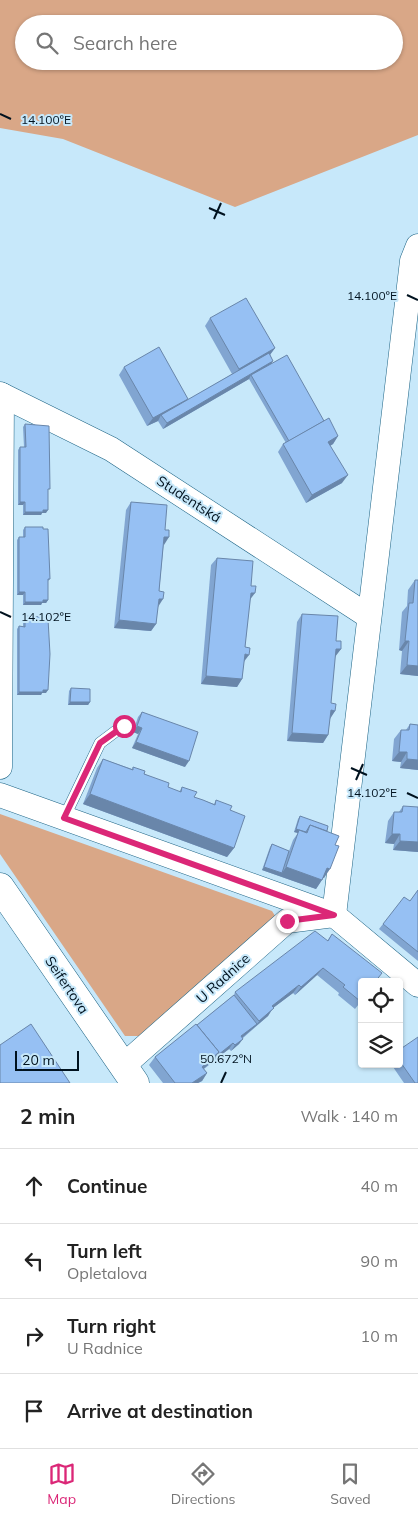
<!DOCTYPE html>
<html lang="en">
<head>
<meta charset="utf-8">
<style>
	:root { --surface:#fff; --page:#f2f2f2; --text:#222; --muted:#767676; --line:#e0e0e0; --accent:#db2777 }
	body { margin:0; font-family:Mulish,sans-serif; background:var(--page); color:var(--text) }
	.controls { position:absolute; right:15px; bottom:15px; display:grid; overflow:hidden; border-radius:5px; box-shadow:0 1px 4px #0004 }
	.controls button { width:45px; height:45px; display:grid; place-items:center; padding:0; border:0; border-bottom:1px solid var(--line); background:var(--surface); color:var(--text); font:25px sans-serif }
	.scale { position:absolute; left:15px; bottom:12px; width:64px; box-sizing:border-box; padding-left:5px; border:2px solid #00121f; border-top:0; font-size:14px; line-height:18px; white-space:nowrap; color:#00121f; -webkit-text-stroke:4px #c7e8fa; paint-order:stroke }
	.stop { position:absolute; width:15px; height:15px; margin:-11px; border:4px solid #db2777; border-radius:50%; background:#fff }
	.stop.end { background:#db2777; border-color:#fff; box-shadow:0 1px 5px #0008 }
	.list { margin:0; padding:0; list-style:none }
	h2 { display:flex; justify-content:space-between; align-items:center; height:65px; margin:0; padding:0 20px; font-size:21px }
	h2 small { font-size:16px; font-weight:400; color:var(--muted) }
	.list li { display:grid; grid-template-columns:32px 1fr auto; gap:15px; align-items:center; box-sizing:border-box; height:75px; padding:0 20px; border-top:1px solid var(--line) }
	.list b { display:block; font-size:19px; white-space:nowrap }
	.list p { margin:0; font-size:16px; white-space:nowrap; color:var(--muted) }
	.list em { font-size:16px; font-style:normal; color:var(--muted) }
	.icon { flex:none; width:28px; height:28px; fill:none; stroke:currentColor; stroke-width:2; stroke-linecap:round; stroke-linejoin:round }
	.map { position:relative; flex:none; width:418px; height:1083px; overflow:hidden }
	.search { position:absolute; background:var(--surface); box-shadow:0 1px 4px #0004; left:15px; right:15px; top:15px; height:55px; display:flex; align-items:center; gap:12px; box-sizing:border-box; padding:0 18px; border-radius:28px; color:var(--muted); font-size:19px }
	.sheet { height:365px; background:var(--surface) }
	nav { display:flex; justify-content:space-around; align-items:center; box-sizing:border-box; height:70px; border-top:1px solid var(--line); background:var(--surface); font-size:14px; color:var(--muted) }
	nav a { display:grid; justify-items:center; gap:2px }
	nav .on { color:var(--accent) }
	.map>svg:first-child { display:block }
	.green { fill:#d9a787; fill-rule:evenodd }
	.lines { fill:none; stroke-linecap:round; stroke-linejoin:round }
	.lane-casing { stroke:#1c6384; stroke-width:12 }
	.street-casing { stroke:#1c6384; stroke-width:25 }
	.secondary-casing { stroke:#1c6384; stroke-width:29 }
	.lane { stroke:#fff; stroke-width:11 }
	.street { stroke:#fff; stroke-width:24 }
	.secondary { stroke:#fff; stroke-width:28 }
	.wall { fill:#81a5d1 }
	.shaded-wall { fill:#6986aa }
	.building { fill:#96c0f3; stroke:#6986aa }
	.route { stroke:#db2777; stroke-width:6 }
	.ticks { fill:none; stroke:#00121f; stroke-width:2 }
	.labels { text-anchor:middle; dominant-baseline:central; stroke-width:4; stroke-linejoin:round; paint-order:stroke }
	.street-label { font-size:14px; fill:#00121f; stroke:#c7e8fa }
	.ticks-label { font-size:12px; text-anchor:middle; fill:#00121f; stroke:#c7e8fa; stroke-width:4; stroke-linejoin:round; paint-order:stroke }
</style>
</head>
<body>
<div class="map">
<svg width="418" height="1083" viewBox="0 0 418 1083">
	<rect width="100%" height="100%" fill="#c7e8fa"/>
	<g class="green">
		<path d="M0 0H418V135L235 207 63 139 0 128ZM24 24H394V61H24Z"/>
		<path d="M0 814 272 911 277 919 142 1036H125L0 854Z"/>
	</g>
	<g class="lines">
		<defs>
			<path id="lane" d="M64 818 100 743 124 725"/>
			<g id="street">
				<path d="M0 394 111 449 368 616"/>
				<path d="M0 767 2 395"/>
				<path d="M0 795 334 915 418 985"/>
				<path d="M123 1066 287 921 334 915 412 261 418 246"/>
			</g>
			<path id="secondary" d="M0 887 135 1083"/>
		</defs>
		<use href="#lane" class="lane-casing"/>
		<use href="#street" class="street-casing"/>
		<use href="#secondary" class="secondary-casing"/>
		<use href="#lane" class="lane"/>
		<use href="#street" class="street"/>
		<use href="#secondary" class="secondary"/>
	</g>
	<g class="wall">
		<path d="M210 318 275 348 270 355 272 364 338 436 333 444 330 446 342 483 306 503 278 452 283 444 286 443 249 379 163 429 158 421 147 426 119 375 124 367 188 400 232 374 205 326Z"/>
		<path d="M25 424 48 491 46 513H42L41 515H23V505H18V450L20 447H24L23 427Z"/>
		<path d="M131 502 165 530 156 624 151 631 114 628 126 510Z"/>
		<path d="M25 527 43 529 50 579 48 581V600L46 603H42L41 605H23V595H17V540L19 537H23V530Z"/>
		<path d="M217 558 251 586 242 679 237 687 201 684 211 565Z"/>
		<path d="M415 580 418 676 400 674 402 651 399 650 402 612 407 606 408 590Z"/>
		<path d="M302 614 336 641 341 649 335 656 331 703 335 711 330 718 328 735 323 743 287 741 297 622Z"/>
		<path d="M25 616 46 693H42L41 695H17V629L19 626 23 627V619Z"/>
		<path d="M71 688 90 702 88 705H68L69 691Z"/>
		<path d="M142 712 185 767 132 748 138 734 133 732 138 717Z"/>
		<path d="M410 724 418 725V770L400 768 401 762 392 761 394 739 401 730H406Z"/>
		<path d="M103 759 132 769 133 767 168 787 179 792 182 787 194 797 214 804 216 800 230 810 234 848 227 857 83 804 97 768Z"/>
		<path d="M403 806 418 852 393 850 394 844 385 843 388 821 394 812H399Z"/>
		<path d="M300 816 327 831 324 878H323L316 889 262 870 270 847 272 844 289 851 293 840 298 833 294 832 298 819Z"/>
		<path d="M418 890V961L379 929 383 924 410 901Z"/>
		<path d="M332 934 362 1000 355 1009 338 995 339 993 317 975 295 995 293 993 273 1008 268 1016 243 1038 239 1044 231 1051 229 1049 204 1069 207 1073 202 1081 198 1083H163L149 1065 155 1057 197 1025 234 995 235 992 327 941Z"/>
		<path d="M399 1050 418 1083H404L391 1064H399Z"/>
	</g>
	<g class="shaded-wall">
		<path d="M275 348 269 356 234 377 239 369Z"/>
		<path d="M273 361 269 367 251 375 249 379 163 429 167 423Z"/>
		<path d="M188 399 161 415 158 421 147 426 153 418Z"/>
		<path d="M338 436 333 444 323 450 328 442Z"/>
		<path d="M348 475 342 483 306 503 312 495Z"/>
		<path d="M20 502H25L23 505H18Z"/>
		<path d="M43 510H48L46 513H42L41 515H23L25 512Z"/>
		<path d="M164 537H169L164 545Z"/>
		<path d="M19 592H25L23 595H17Z"/>
		<path d="M251 593H255L249 601Z"/>
		<path d="M159 599H163L158 607Z"/>
		<path d="M43 600H48L46 603H42L41 605H23L25 602Z"/>
		<path d="M119 620 156 624 151 631 114 628Z"/>
		<path d="M405 641H409L402 651 399 650Z"/>
		<path d="M336 649H341L335 657Z"/>
		<path d="M245 654 249 655 243 663Z"/>
		<path d="M407 665 418 666V676L400 674Z"/>
		<path d="M206 676 242 679 237 687 201 684Z"/>
		<path d="M43 690H48L46 693H42L41 695H17L19 692Z"/>
		<path d="M70 702H90L88 705H68Z"/>
		<path d="M331 710 335 711 330 719Z"/>
		<path d="M137 726 142 728 138 734 133 732Z"/>
		<path d="M292 733 328 735 323 743 287 741Z"/>
		<path d="M136 742 189 761 185 767 132 748Z"/>
		<path d="M399 752H407L401 762 392 761Z"/>
		<path d="M407 759 418 760V770L400 768Z"/>
		<path d="M90 794 234 848 227 857 83 804Z"/>
		<path d="M296 829 306 832 299 830 298 833 294 832Z"/>
		<path d="M392 834H400L394 844 385 843Z"/>
		<path d="M400 841 418 842V852L393 850Z"/>
		<path d="M264 867 282 873 286 867 322 880 316 889 262 870Z"/>
		<path d="M327 868 330 869 324 878 320 877Z"/>
		<path d="M323 968 317 975 295 995 301 987Z"/>
		<path d="M299 985 293 993 273 1008 268 1016 237 1042 241 1036 257 1024 272 1006Z"/>
		<path d="M243 1039 239 1044 231 1051 235 1045Z"/>
		<path d="M233 1043 229 1049 214 1060 218 1055Z"/>
		<path d="M219 1052 214 1060 197 1074 202 1067Z"/>
		<path d="M207 1073 202 1081 198 1083H192Z"/>
	</g>
	<g class="building">
		<path d="M246 298 275 348 239 369 210 318Z"/>
		<path d="M159 347 188 399 153 418 124 367Z"/>
		<path d="M269 353 273 361 167 423 161 415Z"/>
		<path d="M287 355 324 421 289 441 251 375Z"/>
		<path d="M329 418 338 436 328 442 348 475 312 495 283 444Z"/>
		<path d="M25 424 49 426 50 489H48V510H43V512H25V502H20V447H26Z"/>
		<path d="M131 502 167 505 165 530H169V537H164L159 591 164 592 163 599H159L156 624 119 620Z"/>
		<path d="M25 527H43V529H48L50 579H48V600H43V602H25V592H19V537H25Z"/>
		<path d="M217 558 253 561 251 586H256L255 593H251L245 647 250 648 249 655 245 654 242 679 206 676Z"/>
		<path d="M415 580H418V666L407 665 409 641H405L409 603H413Z"/>
		<path d="M302 614 338 616 336 641H341V649H336L331 703 336 704 335 711 331 710 328 735 292 733Z"/>
		<path d="M25 616 43 617V619H48L50 654 48 690H43V692H19V626L25 627Z"/>
		<path d="M71 688 90 689V702H70Z"/>
		<path d="M142 712 198 732 189 761 136 742 142 728 137 726Z"/>
		<path d="M410 724 418 725V760L407 759V752H399L401 730H409Z"/>
		<path d="M103 759 133 770V767L145 771 144 774 169 783 168 787 181 792 182 787 197 792 194 797 203 800 215 805 216 800 232 806 230 810 245 816 234 848 90 794Z"/>
		<path d="M403 806 418 807V842L400 841V834H392L394 812H402Z"/>
		<path d="M300 816 328 826 327 831 310 825 306 832 296 829Z"/>
		<path d="M310 825 339 836 335 845 339 846 330 869 327 868 322 880 286 867 299 830 307 833Z"/>
		<path d="M272 844 289 851 282 873 264 867Z"/>
		<path d="M418 890V952L383 924 404 897 410 901Z"/>
		<path d="M315 931 328 941 332 934 382 973 375 982H362V999L360 1001 343 987 345 985 323 968 301 987 299 985 272 1006 274 1008 259 1021 235 992Z"/>
		<path d="M234 995 257 1024 241 1036 243 1039 235 1045 233 1043 218 1055 219 1052 197 1025Z"/>
		<path d="M31 1024 70 1083H0V1045Z"/>
		<path d="M196 1024 219 1052 202 1067 207 1073 192 1083H175L155 1057Z"/>
		<path d="M418 1037V1083H415L399 1060V1050Z"/>
	</g>
	<g class="lines">
		<path class="route" d="M124 726 100 743 64 818 334 915 287 921"/>
	</g>
	<path class="ticks" d="M0 114 11 119M209 208 225 215M214 219 221 203M407 295 418 300M0 612 11 617M351 768 367 775M356 780 363 764M407 793 418 798M221 1083 226 1072"/>
	<g class="labels">
		<g class="street-label">
			<text transform="translate(189 499) rotate(33)">Studentská</text>
			<text transform="translate(223 978) rotate(-42)">U Radnice</text>
			<text transform="translate(67 985) rotate(56)">Seifertova</text>
		</g>
	</g>
	<g class="ticks-label">
		<text x="46" y="124">14.100°E</text>
		<text x="372" y="300">14.100°E</text>
		<text x="46" y="621">14.102°E</text>
		<text x="372" y="797">14.102°E</text>
		<text x="226" y="1063">50.672°N</text>
	</g>
</svg>
<div class="controls">
<button><svg class="icon" aria-label="locate" viewBox="0 0 24 24"><circle cx="12" cy="12" r="6"/><path d="M12 2v4M12 18v4M2 12h4M18 12h4"/></svg></button>
<button><svg class="icon" aria-label="layers" viewBox="0 0 24 24"><path d="M12 4l9 5-9 5-9-5zM3 14l9 5 9-5"/></svg></button>
</div>
<div class="scale">20 m</div>
<div class="stop" style="left:124px;top:726px"></div>
<div class="stop end" style="left:287px;top:921px"></div>
<div class="search"><svg class="icon" aria-label="search" viewBox="0 0 24 24"><circle cx="10" cy="10" r="6"/><path d="M15 15l6 6"/></svg>Search here</div>
</div>
<section class="sheet">
<h2>2 min<small>Walk · 140 m</small></h2>
<ul class="list">
<li><svg class="icon" aria-label="ahead" viewBox="0 0 24 24"><path d="M12 20V5M6 11l6-6 6 6"/></svg><div><b>Continue</b></div><em>40 m</em></li>
<li><svg class="icon" aria-label="left" viewBox="0 0 24 24"><path d="M17 20v-9H6M10 6l-5 5 5 5"/></svg><div><b>Turn left</b><p>Opletalova</p></div><em>90 m</em></li>
<li><svg class="icon" aria-label="right" viewBox="0 0 24 24"><path d="M7 20v-9h11M14 6l5 5-5 5"/></svg><div><b>Turn right</b><p>U Radnice</p></div><em>10 m</em></li>
<li><svg class="icon" aria-label="arrive" viewBox="0 0 24 24"><path d="M6 21V4h12l-3 4 3 4H6"/></svg><div><b>Arrive at destination</b></div></li>
</ul>
</section>
<nav>
<a class="on"><svg class="icon" aria-label="map" viewBox="0 0 24 24"><path d="M3 6l6-2 6 2 6-2v14l-6 2-6-2-6 2zM9 4v14M15 6v14"/></svg>Map</a>
<a><svg class="icon" aria-label="directions" viewBox="0 0 24 24"><path d="M12 3l9 9-9 9-9-9zM9 14v-3h6M13 9l2 2-2 2"/></svg>Directions</a>
<a><svg class="icon" aria-label="saved" viewBox="0 0 24 24"><path d="M7 4h10v16l-5-4-5 4z"/></svg>Saved</a>
</nav>
</body>
</html>
